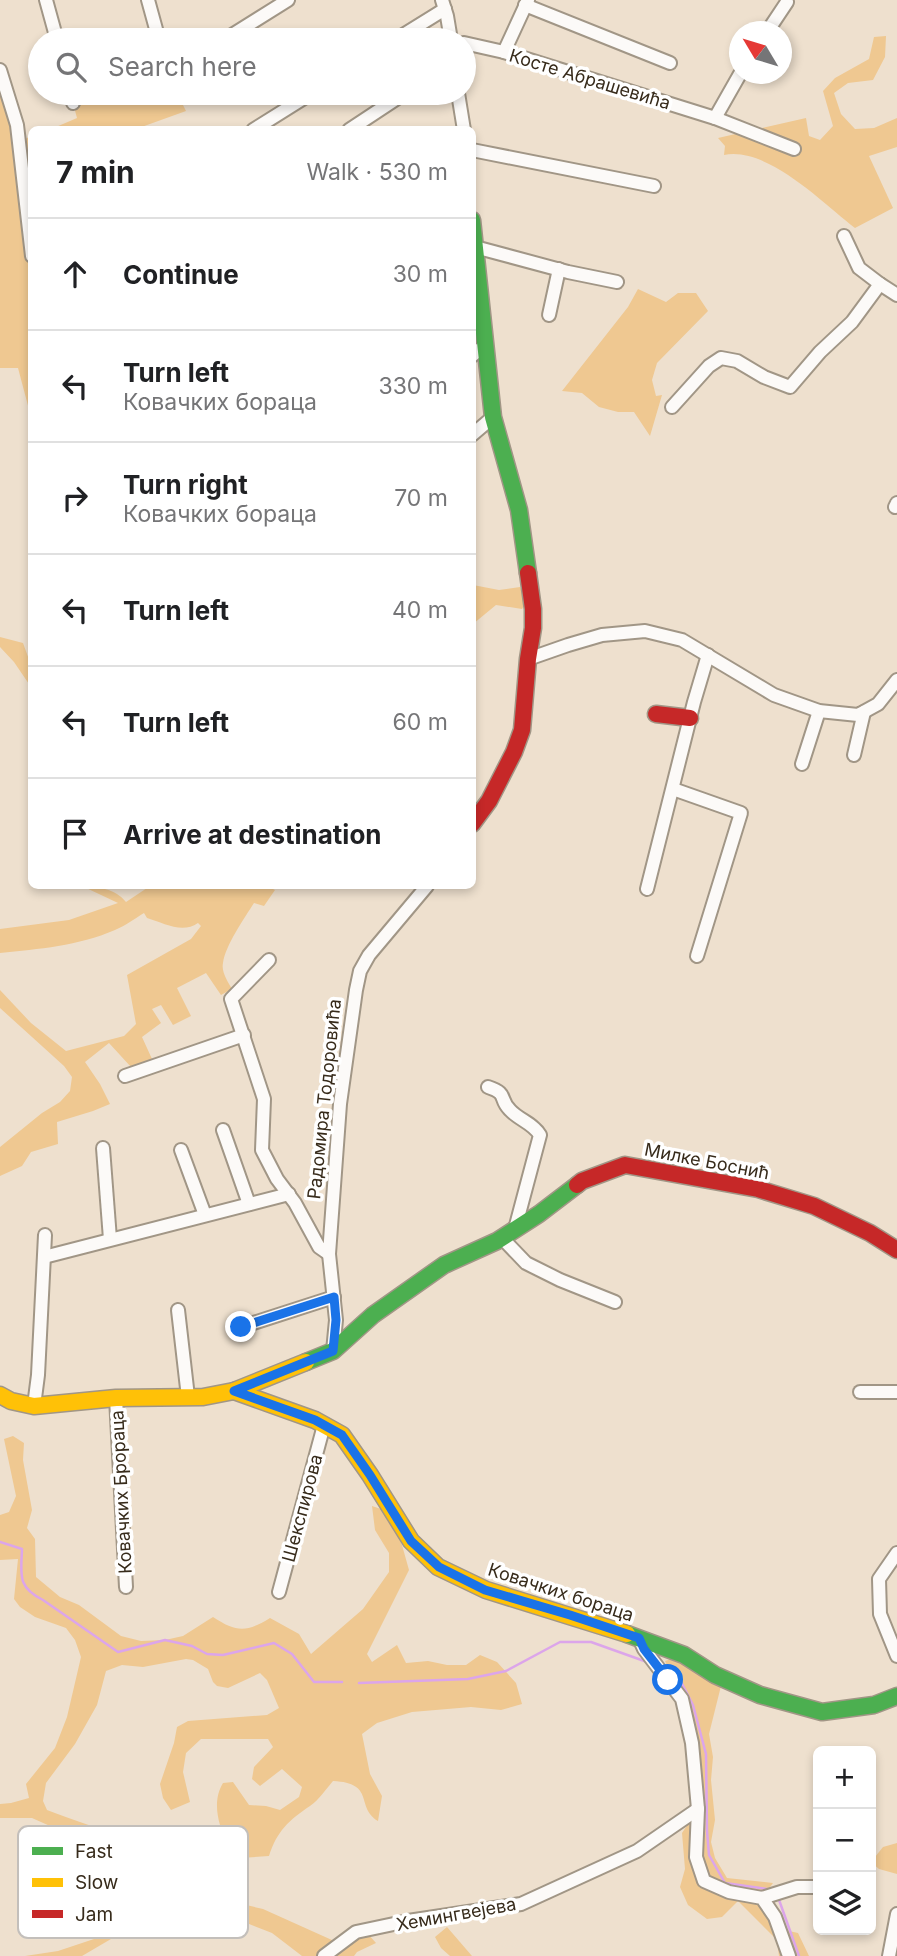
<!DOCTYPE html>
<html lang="en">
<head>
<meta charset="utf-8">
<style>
	:root { --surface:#fff; --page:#f6f6f6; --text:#202124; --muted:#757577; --line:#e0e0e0 }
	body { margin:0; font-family:Inter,sans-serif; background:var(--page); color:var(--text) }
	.controls { position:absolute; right:21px; bottom:21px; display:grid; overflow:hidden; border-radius:10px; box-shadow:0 4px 10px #0003 }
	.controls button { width:63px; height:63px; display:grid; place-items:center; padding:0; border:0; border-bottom:2px solid var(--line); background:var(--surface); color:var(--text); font:35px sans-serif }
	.compass { position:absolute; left:729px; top:21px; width:63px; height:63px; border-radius:50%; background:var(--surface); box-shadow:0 4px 10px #0003; rotate:308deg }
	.stop { position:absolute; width:21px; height:21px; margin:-16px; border:5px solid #1a73e8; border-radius:50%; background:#fff }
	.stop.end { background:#1a73e8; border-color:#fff; box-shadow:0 2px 7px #0008 }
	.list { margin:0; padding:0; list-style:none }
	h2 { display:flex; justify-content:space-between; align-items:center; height:91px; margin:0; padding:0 28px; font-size:30px }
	h2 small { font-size:23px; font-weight:400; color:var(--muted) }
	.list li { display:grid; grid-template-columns:46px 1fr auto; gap:21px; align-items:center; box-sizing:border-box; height:112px; padding:0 28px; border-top:2px solid var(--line) }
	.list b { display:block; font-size:26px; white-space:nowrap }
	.list p { margin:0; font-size:23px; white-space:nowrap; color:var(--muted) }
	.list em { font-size:23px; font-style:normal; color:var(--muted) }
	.icon { flex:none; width:38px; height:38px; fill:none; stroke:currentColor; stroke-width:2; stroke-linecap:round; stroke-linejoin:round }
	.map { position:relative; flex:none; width:897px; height:1956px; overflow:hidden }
	.search { position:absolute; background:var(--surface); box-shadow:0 4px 10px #0003; left:28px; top:28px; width:448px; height:77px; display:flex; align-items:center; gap:18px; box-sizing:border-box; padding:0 24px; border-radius:38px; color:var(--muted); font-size:26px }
	.panel { position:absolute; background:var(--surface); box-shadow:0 4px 10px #0003; left:28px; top:126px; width:448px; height:763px; border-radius:10px }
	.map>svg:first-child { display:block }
	.green { fill:#efc891; fill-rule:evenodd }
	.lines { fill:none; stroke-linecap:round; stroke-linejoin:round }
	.stream { stroke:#dca5ea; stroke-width:2.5 }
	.street-casing { stroke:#a19686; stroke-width:16 }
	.fast-casing { stroke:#a19686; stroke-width:19 }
	.slow-casing { stroke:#a19686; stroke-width:19 }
	.jam-casing { stroke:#a19686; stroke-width:19 }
	.street { stroke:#fcfaf8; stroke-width:12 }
	.fast { stroke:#4caf50; stroke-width:16 }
	.slow { stroke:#ffc107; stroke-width:16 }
	.jam { stroke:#c62828; stroke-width:16 }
	.route { stroke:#1a73e8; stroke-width:9 }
	.labels { text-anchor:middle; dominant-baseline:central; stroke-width:7; stroke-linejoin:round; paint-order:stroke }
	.street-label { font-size:18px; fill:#372b1b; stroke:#fff }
	.key { fill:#fff; stroke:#c3bfbb; stroke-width:2 }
	.key-label { font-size:19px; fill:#372b1b }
</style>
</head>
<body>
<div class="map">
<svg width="897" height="1956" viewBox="0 0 897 1956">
	<rect width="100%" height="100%" fill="#eee0ce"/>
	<g class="green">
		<path d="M886 36 885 57 873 80 848 83 834 93 841 114 855 129 874 128 897 118V147L869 156 893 208 855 228C823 203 767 146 724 155L725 146 718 138 806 118 809 136 820 140 833 126 823 91 835 78 869 59 874 37Z"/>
		<path d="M0 70 21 141 31 136V417L18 368H0Z"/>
		<path d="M104 93H177L186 111 136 129 49 130 77 118 73 103Z"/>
		<path d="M638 289 666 302 678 293H696L708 311 657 363 652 380 656 396 662 395 650 436 634 412H618L599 407 582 393 562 391 628 307Z"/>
		<path d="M473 585 499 590 520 587 527 601 522 609 496 605 473 624Z"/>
		<path d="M0 637 23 643 31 665V687L14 662 0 647Z"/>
		<path d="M82 886C97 886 116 889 126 902L150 886H267L275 890 264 906 254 903C245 917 225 946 223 963 221 972 228 982 232 989L221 995 206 973 177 988 191 1016 173 1025 161 1005 152 1009 161 1023 142 1037 152 1059 131 1067 109 1043 85 1062 100 1084 110 1104 93 1111 57 1122 58 1144 31 1152 22 1166 0 1176V1147L42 1113 60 1102 70 1091 72 1077 64 1066 0 1008V990L31 1023 66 1051 124 1036 136 1024 127 975 191 939 201 926 198 923C182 934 164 923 147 918L144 913C134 919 125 926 115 930 78 946 39 949 0 953V929L69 920 118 903Z"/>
		<path d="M13 1436 24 1443 23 1460 32 1510 27 1528 35 1539 36 1577 60 1597 79 1605 121 1636 141 1641 165 1640 183 1636 213 1617C236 1632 246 1633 270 1618L299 1634 311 1654 363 1609 389 1572V1553L375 1530 372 1506 393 1513 409 1570 367 1654 372 1662 397 1645 406 1663 428 1661 447 1665H466L480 1655 497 1662 516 1683 522 1704 501 1710 471 1707 412 1712 377 1723 362 1734 370 1774 382 1796 378 1821C355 1807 376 1783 333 1781 326 1789 319 1800 310 1806 289 1820 277 1831 269 1856L225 1859 184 1858 144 1852 59 1830 32 1818H0V1804L11 1803 29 1798 26 1784 55 1748 67 1717 81 1657 75 1640 66 1628 35 1617 20 1607 14 1599 18 1559 0 1560V1515L9 1512 16 1496 4 1439ZM186 1659 193 1660 208 1669 213 1682 217 1686 228 1688 260 1673 267 1680 279 1708 267 1715 188 1721 177 1727 174 1743 160 1784 163 1798 171 1810 190 1802 183 1772 186 1753 201 1739H268L273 1747 254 1767 252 1779 260 1786 282 1769 302 1787 299 1797 280 1810 266 1806 249 1805 233 1782 223 1783C215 1796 216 1811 220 1825L202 1839V1845C152 1850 93 1827 47 1810L43 1801 46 1783 75 1744 97 1705 106 1671 122 1665 143 1667Z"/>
		<path d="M684 1655 723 1678 709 1734 713 1757 711 1780 715 1820 711 1842 715 1858 727 1878 773 1883 762 1898 789 1931 798 1933 809 1956H779L777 1940 738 1901 722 1917 707 1919 688 1905 680 1887 685 1869 682 1833 698 1809 682 1699 665 1661Z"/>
		<path d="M897 1843V1874L879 1869 871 1862 883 1847Z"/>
		<path d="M229 1901 263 1909 343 1945 368 1934 376 1943 357 1952 354 1956H302L272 1933 224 1914 184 1919 143 1927 111 1939 82 1956H25L58 1951 97 1938 139 1916Z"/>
		<path d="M447 1927 472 1956H450L441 1948 435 1937Z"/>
	</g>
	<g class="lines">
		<g class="stream">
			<path d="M0 1542 22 1549C21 1575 17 1587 43 1600L118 1652 165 1640 192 1646 207 1654 223 1655 274 1643 292 1654 314 1682H342"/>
			<path d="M666 1669 676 1672 693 1705 706 1754 707 1831 709 1855 725 1883 767 1889 770 1891"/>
			<path d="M359 1683 468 1679 506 1671 560 1642H591L647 1662"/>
			<path d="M778 1897 799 1956"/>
		</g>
		<defs>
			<g id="street">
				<path d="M46 0 57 40"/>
				<path d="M148 0 159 40"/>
				<path d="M442 0 447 16 451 40"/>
				<path d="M525 5 670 63"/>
				<path d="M767 32 787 2"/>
				<path d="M224 40 288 0"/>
				<path d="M395 40 445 9"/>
				<path d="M464 43 504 52 715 118 794 149"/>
				<path d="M504 52 528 0"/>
				<path d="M0 70 17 125 32 256"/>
				<path d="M71 93 73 103"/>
				<path d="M458 93 464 130"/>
				<path d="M715 118 740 74"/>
				<path d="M253 130 312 93"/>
				<path d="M349 130 405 93"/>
				<path d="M472 150 654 186"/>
				<path d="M844 236 859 268 880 284 897 295"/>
				<path d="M475 247 568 272 617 282"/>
				<path d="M549 315 559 269"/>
				<path d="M472 356 486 344"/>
				<path d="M672 407 709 366 721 358 737 361 764 377 790 387 820 352 852 322 880 284"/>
				<path d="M472 435 493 417"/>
				<path d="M895 507 897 503"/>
				<path d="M528 659 568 645 602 635 645 631 682 640 774 695 819 711 858 715 878 704 897 680"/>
				<path d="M854 755 864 712"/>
				<path d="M802 764 819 711"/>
				<path d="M673 789 741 813 697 956"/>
				<path d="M647 889 694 702 708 655"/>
				<path d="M269 960 231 999 264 1099 262 1150 277 1179 295 1203 319 1247 329 1254"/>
				<path d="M125 1076 244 1035"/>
				<path d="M488 1087C509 1094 498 1098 510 1110 519 1120 533 1123 540 1135L515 1229"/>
				<path d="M223 1130 249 1204"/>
				<path d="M103 1148 110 1239"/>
				<path d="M181 1150 205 1215"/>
				<path d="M502 1238 526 1263 560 1280 615 1302"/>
				<path d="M44 1257 289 1194"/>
				<path d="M178 1310 188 1397"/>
				<path d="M241 1327 334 1297"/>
				<path d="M333 1351 336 1320 329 1254 340 1104 356 990 360 971 369 955 427 886"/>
				<path d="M860 1392H897"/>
				<path d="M116 1398 126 1587"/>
				<path d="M34 1406 38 1375 45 1235"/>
				<path d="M897 1553 879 1579 880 1614 897 1656"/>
				<path d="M279 1592 324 1425"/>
				<path d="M639 1638 644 1649 682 1699 692 1743 698 1809 696 1857 704 1881 729 1892 762 1898 775 1917 789 1956"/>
				<path d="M762 1898 797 1887H818"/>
				<path d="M324 1956 356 1932 408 1921 521 1904 637 1851 698 1809"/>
				<path d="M889 1956 897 1914"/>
			</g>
			<g id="fast">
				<path d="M472 220 493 417 519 510 528 573"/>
				<path d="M306 1362 333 1351 373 1315 444 1265 497 1241 539 1214 577 1185"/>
				<path d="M627 1634 684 1655 715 1675 760 1695 822 1712 874 1705 897 1696"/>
			</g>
			<g id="slow">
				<path d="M234 1391 315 1420 342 1435 370 1475 411 1541 438 1567 486 1590 627 1634"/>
				<path d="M0 1395 11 1401 34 1406 116 1398 203 1397 234 1391 306 1362"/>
			</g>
			<g id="jam">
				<path d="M656 714 690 718"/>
				<path d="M472 824 489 801 514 752 522 730 528 659 533 628V609L528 573"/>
				<path d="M577 1185 582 1181 625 1165 758 1189 814 1206 870 1233 897 1250"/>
			</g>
		</defs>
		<use href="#street" class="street-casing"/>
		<use href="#fast" class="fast-casing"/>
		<use href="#slow" class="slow-casing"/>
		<use href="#jam" class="jam-casing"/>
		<use href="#street" class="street"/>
		<use href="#fast" class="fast"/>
		<use href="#slow" class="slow"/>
		<use href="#jam" class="jam"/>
	</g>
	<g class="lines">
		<path class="route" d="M241 1327 334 1297 336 1320 333 1351 234 1391 315 1420 342 1435 370 1475 411 1541 439 1567 485 1590 570 1615 639 1638 644 1649 668 1680"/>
	</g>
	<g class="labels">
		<g class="street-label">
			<text transform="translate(590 79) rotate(17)">Косте Абрашевића</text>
			<text transform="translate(324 1099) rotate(-84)">Радомира Тодоровића</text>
			<text transform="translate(707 1161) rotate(11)">Милке Боснић</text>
			<text transform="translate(121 1492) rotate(-93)">Ковачких Брораца</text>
			<text transform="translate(302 1508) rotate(-75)">Шекспирова</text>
			<text transform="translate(561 1592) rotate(18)">Ковачких бораца</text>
			<text transform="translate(456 1914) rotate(-10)">Хемингвејева</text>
		</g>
	</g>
	<rect x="18" y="1826" width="230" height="112" rx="10" class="key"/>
	<rect x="32" y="1847" width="31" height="8" fill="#4caf50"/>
	<rect x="32" y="1878" width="31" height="9" fill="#ffc107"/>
	<rect x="32" y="1910" width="31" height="8" fill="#c62828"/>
	<g class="key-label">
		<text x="75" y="1858">Fast</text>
		<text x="75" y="1889">Slow</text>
		<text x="75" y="1921">Jam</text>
	</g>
</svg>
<div class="controls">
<button>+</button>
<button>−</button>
<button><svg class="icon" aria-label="layers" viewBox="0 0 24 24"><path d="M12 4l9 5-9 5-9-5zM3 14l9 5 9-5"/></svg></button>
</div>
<svg class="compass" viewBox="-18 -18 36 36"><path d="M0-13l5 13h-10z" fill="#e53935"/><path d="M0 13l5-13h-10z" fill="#757577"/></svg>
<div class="stop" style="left:668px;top:1680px"></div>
<div class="stop end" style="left:241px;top:1327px"></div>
<div class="search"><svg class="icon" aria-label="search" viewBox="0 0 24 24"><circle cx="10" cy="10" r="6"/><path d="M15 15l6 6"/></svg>Search here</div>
<section class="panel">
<h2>7 min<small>Walk · 530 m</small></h2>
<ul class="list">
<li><svg class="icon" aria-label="ahead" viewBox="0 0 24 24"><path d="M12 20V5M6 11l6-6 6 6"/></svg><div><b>Continue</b></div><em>30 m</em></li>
<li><svg class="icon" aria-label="left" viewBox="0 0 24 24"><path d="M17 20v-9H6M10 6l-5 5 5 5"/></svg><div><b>Turn left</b><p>Ковачких бораца</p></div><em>330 m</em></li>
<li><svg class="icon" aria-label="right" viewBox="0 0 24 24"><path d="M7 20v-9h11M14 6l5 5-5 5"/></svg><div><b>Turn right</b><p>Ковачких бораца</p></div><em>70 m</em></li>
<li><svg class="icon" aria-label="left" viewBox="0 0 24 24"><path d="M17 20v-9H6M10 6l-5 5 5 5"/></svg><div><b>Turn left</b></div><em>40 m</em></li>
<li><svg class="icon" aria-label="left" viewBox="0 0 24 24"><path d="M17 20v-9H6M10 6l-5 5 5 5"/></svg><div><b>Turn left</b></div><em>60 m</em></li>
<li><svg class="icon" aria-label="arrive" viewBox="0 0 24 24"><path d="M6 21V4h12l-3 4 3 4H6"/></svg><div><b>Arrive at destination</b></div></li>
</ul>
</section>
</div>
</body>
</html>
